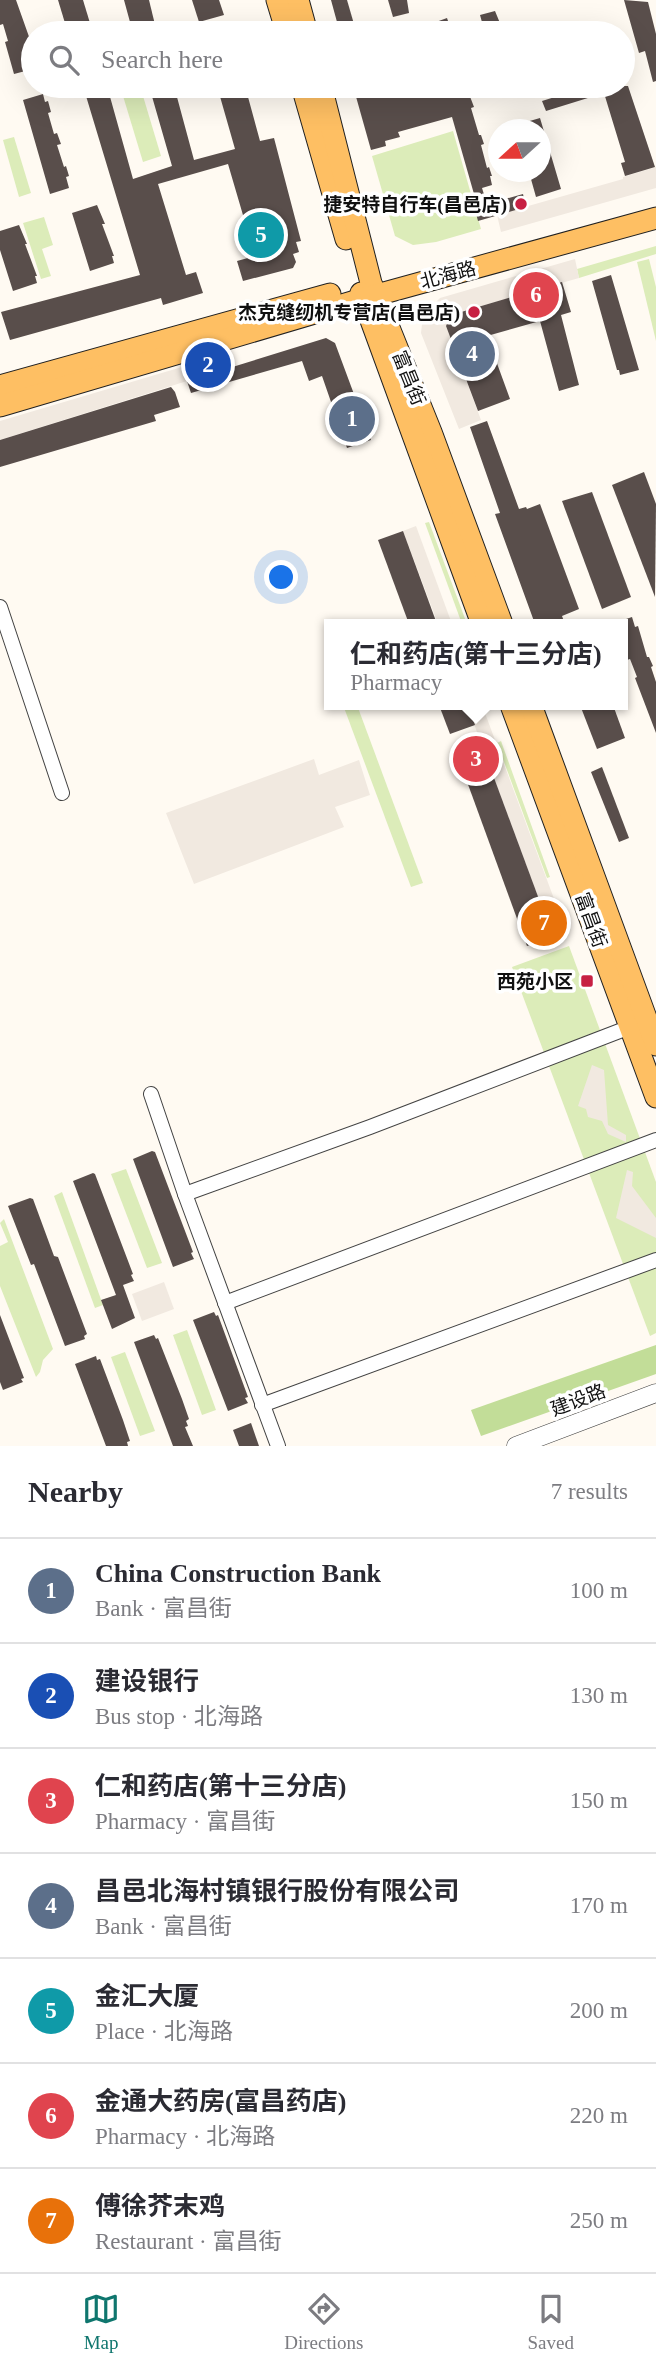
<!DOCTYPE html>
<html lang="en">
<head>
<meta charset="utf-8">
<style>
	:root { --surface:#fff; --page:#f2f2f3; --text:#2b2b33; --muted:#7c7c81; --line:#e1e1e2; --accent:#0f766e }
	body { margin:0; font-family:"Times New Roman","Noto Sans SC",serif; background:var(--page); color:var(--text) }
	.compass { position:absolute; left:488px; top:119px; width:63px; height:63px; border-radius:50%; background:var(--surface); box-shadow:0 7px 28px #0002; rotate:249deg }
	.you { position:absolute; left:282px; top:578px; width:24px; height:24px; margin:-18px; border:5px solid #fff; border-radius:50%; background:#1a73e8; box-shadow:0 0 0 10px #1a73e833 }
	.badge { display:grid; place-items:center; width:46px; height:46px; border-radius:50%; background:var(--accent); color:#fff; font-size:23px; font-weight:700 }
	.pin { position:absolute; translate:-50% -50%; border:4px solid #fff; box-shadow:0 2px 7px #0006 }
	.popup { position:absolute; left:324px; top:619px; width:304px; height:91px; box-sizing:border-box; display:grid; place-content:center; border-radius:0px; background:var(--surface); filter:drop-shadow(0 2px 5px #0005); font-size:23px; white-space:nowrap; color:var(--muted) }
	.popup b { font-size:26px; color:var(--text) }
	.popup::after { content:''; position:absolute; left:50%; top:100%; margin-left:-14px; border:14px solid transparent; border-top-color:var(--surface) }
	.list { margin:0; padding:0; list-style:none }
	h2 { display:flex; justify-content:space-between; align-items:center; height:91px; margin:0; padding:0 28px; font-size:30px }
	h2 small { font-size:23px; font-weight:400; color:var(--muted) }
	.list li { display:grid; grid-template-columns:46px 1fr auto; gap:21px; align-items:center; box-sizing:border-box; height:105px; padding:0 28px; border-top:2px solid var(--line) }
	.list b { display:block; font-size:26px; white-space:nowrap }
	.list p { margin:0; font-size:23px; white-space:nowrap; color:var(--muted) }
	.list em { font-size:23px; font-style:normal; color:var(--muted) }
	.icon { flex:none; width:38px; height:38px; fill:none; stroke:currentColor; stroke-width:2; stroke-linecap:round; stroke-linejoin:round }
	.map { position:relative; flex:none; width:656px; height:1446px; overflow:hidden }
	.search { position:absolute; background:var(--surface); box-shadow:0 7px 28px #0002; left:21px; right:21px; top:21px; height:77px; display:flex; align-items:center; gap:18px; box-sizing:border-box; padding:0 24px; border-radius:38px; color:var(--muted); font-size:26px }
	.sheet { height:826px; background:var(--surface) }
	nav { display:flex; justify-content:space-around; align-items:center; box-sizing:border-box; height:98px; border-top:2px solid var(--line); background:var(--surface); font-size:19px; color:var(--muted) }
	nav a { display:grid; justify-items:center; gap:4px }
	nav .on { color:var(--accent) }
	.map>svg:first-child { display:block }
	.green { fill:#dcecb9 }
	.forest { fill:#c2dd98 }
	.plaza { fill:#f1e9e0 }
	.building { fill:#594e4b }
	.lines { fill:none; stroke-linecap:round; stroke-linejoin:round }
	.minor-casing { stroke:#434343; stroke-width:16 }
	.tertiary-casing { stroke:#434343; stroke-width:19 }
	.primary-casing { stroke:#212121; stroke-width:23 }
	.minor { stroke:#fff; stroke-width:14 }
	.tertiary { stroke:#fff; stroke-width:18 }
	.primary { stroke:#febf63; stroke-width:21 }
	.poi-dot { fill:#c72043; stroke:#fff; stroke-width:2.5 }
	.labels { text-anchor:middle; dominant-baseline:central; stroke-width:7; stroke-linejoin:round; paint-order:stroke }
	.poi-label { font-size:19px; font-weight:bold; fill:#101010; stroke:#fff; text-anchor:end }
	.street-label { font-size:19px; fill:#101010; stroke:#fff }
</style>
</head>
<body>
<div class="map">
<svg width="656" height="1446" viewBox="0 0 656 1446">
	<rect width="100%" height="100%" fill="#fffaf2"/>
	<g class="green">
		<path d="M120 86H140L161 156 143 162Z"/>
		<path d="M453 131 481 229 436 242 413 245 395 236 372 156Z"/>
		<path d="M14 137 31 193 19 197 3 140Z"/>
		<path d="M44 217 53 245 42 249 51 276 41 279 23 223Z"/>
		<path d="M656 246V254L579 278 577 269Z"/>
		<path d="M649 259 656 287V341L637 262Z"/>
		<path d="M429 522 467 624H462L425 523Z"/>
		<path d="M343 705H357L423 883 411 887Z"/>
		<path d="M501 741 550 877 547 878 497 743Z"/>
		<path d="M569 946 656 1182V1333L650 1336 512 967Z"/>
		<path d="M126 1169 162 1263 147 1268 111 1174Z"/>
		<path d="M62 1192 103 1305 95 1308 54 1196Z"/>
		<path d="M4 1219 53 1349 43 1360 40 1372 36 1377 0 1286V1246L8 1242 0 1223Z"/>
		<path d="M187 1330 216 1410 202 1415 173 1335Z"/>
		<path d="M125 1352 155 1431 140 1436 111 1357Z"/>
	</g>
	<path class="forest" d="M656 1345V1374L481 1436 471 1410Z"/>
	<g class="plaza">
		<path d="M656 167V188L501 232 497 215 623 179V177Z"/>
		<path d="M575 259 579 278 450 315 446 326 481 420 459 429 421 333 423 315 440 298Z"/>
		<path d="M182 367 187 381 0 440V421Z"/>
		<path d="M416 526 452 624H438L403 531Z"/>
		<path d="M467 705H482L566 931 553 937Z"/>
		<path d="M314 759 319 775 359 760 370 795 335 807 344 827 194 884 166 813Z"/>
		<path d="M592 1065 604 1070 608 1125 626 1135V1142L608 1134 602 1121 588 1117 586 1109 578 1106Z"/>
		<path d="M627 1170 633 1172 632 1186 656 1218V1238L616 1218Z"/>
		<path d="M164 1282 174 1309 142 1321 132 1294Z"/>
	</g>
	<g class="building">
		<path d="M0 0H16L33 48V69L14 74 5 42 8 41 3 24 0 25Z"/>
		<path d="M58 0H83L93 33H68Z"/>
		<path d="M124 0H149L157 33H133Z"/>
		<path d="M192 0H219L224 15 199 22Z"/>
		<path d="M331 0H347L356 31 340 33Z"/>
		<path d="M388 0H407L409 13 393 17Z"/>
		<path d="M624 0 648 2 656 34V81L653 82 645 51 639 53Z"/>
		<path d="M495 11 502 28 500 29 501 33H485L480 15Z"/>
		<path d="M447 18 452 33H415L414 30Z"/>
		<path d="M83 86H107L133 179 172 166 149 86H174L194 160 235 149 217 86H245L260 141 274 138 301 241 296 242 299 252 293 254 296 262 293 268 243 281 237 261 255 256 228 164 158 184 186 275 196 272 203 293 163 305 161 298 10 340 1 312 140 275Z"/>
		<path d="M353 86H466L474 107 471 108 479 135H481L484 144 481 145 487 168 489 167 492 176H490L492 185 482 188 487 204 523 194 526 207 478 221 471 195 474 194 452 117 398 132 400 137 385 141 386 146 371 150Z"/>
		<path d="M590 86H628L655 167 625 176 621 163 625 162 604 93 546 111 542 101Z"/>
		<path d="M43 94 45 102 48 101 51 112 48 113 54 134 57 133 61 144 57 145 64 167 66 166 69 176 66 177 69 188 50 194 23 100Z"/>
		<path d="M540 118 561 189 536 197 529 172H541V130H509V127Z"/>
		<path d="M97 205 105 224H102L114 256H112L114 263 90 271 72 213Z"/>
		<path d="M19 225 27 244H25L37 276H35L37 283 13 291 0 250V231Z"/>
		<path d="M611 275 639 370 620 375 619 370H617L592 281Z"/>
		<path d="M562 282 571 312 561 315 579 385 559 391 540 321 487 336 510 399 478 411 446 326 451 315Z"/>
		<path d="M326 338 335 343 371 440 347 448 322 376 309 381 302 361 191 393 187 381Z"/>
		<path d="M171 387 175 392 180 407 154 415 156 421 0 467V440Z"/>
		<path d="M487 421 519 509 526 507 527 509 540 504 579 609 562 616 565 624H535L495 514 500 513 470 427Z"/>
		<path d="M644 472 656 504 655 597 612 485Z"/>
		<path d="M592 492 631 597 602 609 562 501Z"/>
		<path d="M403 531 437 624H409L378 540Z"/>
		<path d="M632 617 635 627 638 626 647 657H649L653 666 651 667 656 682V733L635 678 637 677 630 659 627 660 623 648V642L626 641 623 633V620Z"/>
		<path d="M439 705H467L475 725 450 734Z"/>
		<path d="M580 705H613L625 738 597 749Z"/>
		<path d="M483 748 553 937 527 946 458 757Z"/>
		<path d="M602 767 629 838 619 842 591 772Z"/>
		<path d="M152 1151 155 1152 193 1252 191 1253 194 1259 173 1267 133 1159Z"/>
		<path d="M93 1173 95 1174 133 1274 131 1275 134 1281 123 1285 135 1318 112 1329 101 1300 116 1295 73 1181Z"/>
		<path d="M30 1198 33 1199 54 1256 58 1257 87 1334 84 1336 85 1339 65 1346 34 1264 31 1265 8 1206Z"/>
		<path d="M214 1312 216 1316 218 1315 248 1397 245 1398 248 1403 228 1411 193 1320Z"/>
		<path d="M0 1315 24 1378 21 1379 23 1382 3 1390 0 1382Z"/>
		<path d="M154 1335 156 1339 158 1338 182 1399 189 1419 186 1421 188 1426 185 1427 193 1446H173L134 1342Z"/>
		<path d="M96 1356 97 1360 100 1359 123 1420 130 1441 127 1442 128 1446H106L75 1364Z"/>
		<path d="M251 1423 259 1446H239L233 1430Z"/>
	</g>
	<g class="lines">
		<defs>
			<g id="minor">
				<path d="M0 607 62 793"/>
				<path d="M151 1094 185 1194 278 1446"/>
				<path d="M185 1194 370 1127 630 1027"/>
				<path d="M225 1303 656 1140"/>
				<path d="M262 1405 656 1260"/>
			</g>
			<path id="tertiary" d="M516 1446 656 1393"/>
			<g id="primary">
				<path d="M277 0 287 33"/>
				<path d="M298 0 307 33"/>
				<path d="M302 86 346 239"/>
				<path d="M321 86 371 283 431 432 502 624"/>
				<path d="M361 293 482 624"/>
				<path d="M0 386 330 294"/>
				<path d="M0 406 362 299 656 218"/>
				<path d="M511 705 656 1097"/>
				<path d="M531 705 656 1045"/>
			</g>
		</defs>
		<use href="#minor" class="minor-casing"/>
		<use href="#tertiary" class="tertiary-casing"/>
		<use href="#primary" class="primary-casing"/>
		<use href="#minor" class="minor"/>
		<use href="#tertiary" class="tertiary"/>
		<use href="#primary" class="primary"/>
	</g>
	<g class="poi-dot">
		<circle cx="521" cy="204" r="7"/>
		<circle cx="474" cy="312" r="7"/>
		<rect x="580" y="974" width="14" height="14" rx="3.5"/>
	</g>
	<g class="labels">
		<g class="poi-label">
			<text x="507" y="204">捷安特自行车(昌邑店)</text>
			<text x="460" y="312">杰克缝纫机专营店(昌邑店)</text>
			<text x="573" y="981">西苑小区</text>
		</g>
		<g class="street-label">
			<text transform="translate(448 275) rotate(-15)">北海路</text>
			<text transform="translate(409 378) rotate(68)">富昌街</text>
			<text transform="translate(591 920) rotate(70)">富昌街</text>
			<text transform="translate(578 1400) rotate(-21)">建设路</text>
		</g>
	</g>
</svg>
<svg class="compass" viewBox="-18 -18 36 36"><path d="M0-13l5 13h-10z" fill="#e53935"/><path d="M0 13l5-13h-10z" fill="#7c7c81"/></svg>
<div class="you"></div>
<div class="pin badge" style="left:352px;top:419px;background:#5c6f8a">1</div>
<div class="pin badge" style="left:208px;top:365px;background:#1a4fb4">2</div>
<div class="pin badge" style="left:476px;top:759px;background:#e0444e">3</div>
<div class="popup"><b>仁和药店(第十三分店)</b>Pharmacy</div>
<div class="pin badge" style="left:472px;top:354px;background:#5c6f8a">4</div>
<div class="pin badge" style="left:261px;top:235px;background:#0f9aa8">5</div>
<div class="pin badge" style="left:536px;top:295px;background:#e0444e">6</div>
<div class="pin badge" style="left:544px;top:923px;background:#e8710a">7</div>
<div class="search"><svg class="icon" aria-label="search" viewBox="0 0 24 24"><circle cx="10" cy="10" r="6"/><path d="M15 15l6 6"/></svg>Search here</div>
</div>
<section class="sheet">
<h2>Nearby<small>7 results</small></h2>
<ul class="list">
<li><span class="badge" style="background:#5c6f8a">1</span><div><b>China Construction Bank</b><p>Bank · 富昌街</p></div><em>100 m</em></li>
<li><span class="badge" style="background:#1a4fb4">2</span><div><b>建设银行</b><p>Bus stop · 北海路</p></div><em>130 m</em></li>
<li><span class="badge" style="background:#e0444e">3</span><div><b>仁和药店(第十三分店)</b><p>Pharmacy · 富昌街</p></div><em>150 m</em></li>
<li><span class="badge" style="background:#5c6f8a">4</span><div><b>昌邑北海村镇银行股份有限公司</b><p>Bank · 富昌街</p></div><em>170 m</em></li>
<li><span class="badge" style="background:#0f9aa8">5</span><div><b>金汇大厦</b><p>Place · 北海路</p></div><em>200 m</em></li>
<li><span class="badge" style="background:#e0444e">6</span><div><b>金通大药房(富昌药店)</b><p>Pharmacy · 北海路</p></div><em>220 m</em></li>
<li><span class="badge" style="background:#e8710a">7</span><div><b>傅徐芥末鸡</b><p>Restaurant · 富昌街</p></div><em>250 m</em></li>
</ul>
</section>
<nav>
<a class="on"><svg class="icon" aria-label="map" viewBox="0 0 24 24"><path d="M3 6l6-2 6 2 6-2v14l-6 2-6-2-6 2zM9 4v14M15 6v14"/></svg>Map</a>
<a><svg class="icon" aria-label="directions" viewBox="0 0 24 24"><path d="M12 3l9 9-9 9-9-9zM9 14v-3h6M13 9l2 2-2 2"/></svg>Directions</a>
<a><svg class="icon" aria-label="saved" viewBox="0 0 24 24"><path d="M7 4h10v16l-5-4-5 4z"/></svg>Saved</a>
</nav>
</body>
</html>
